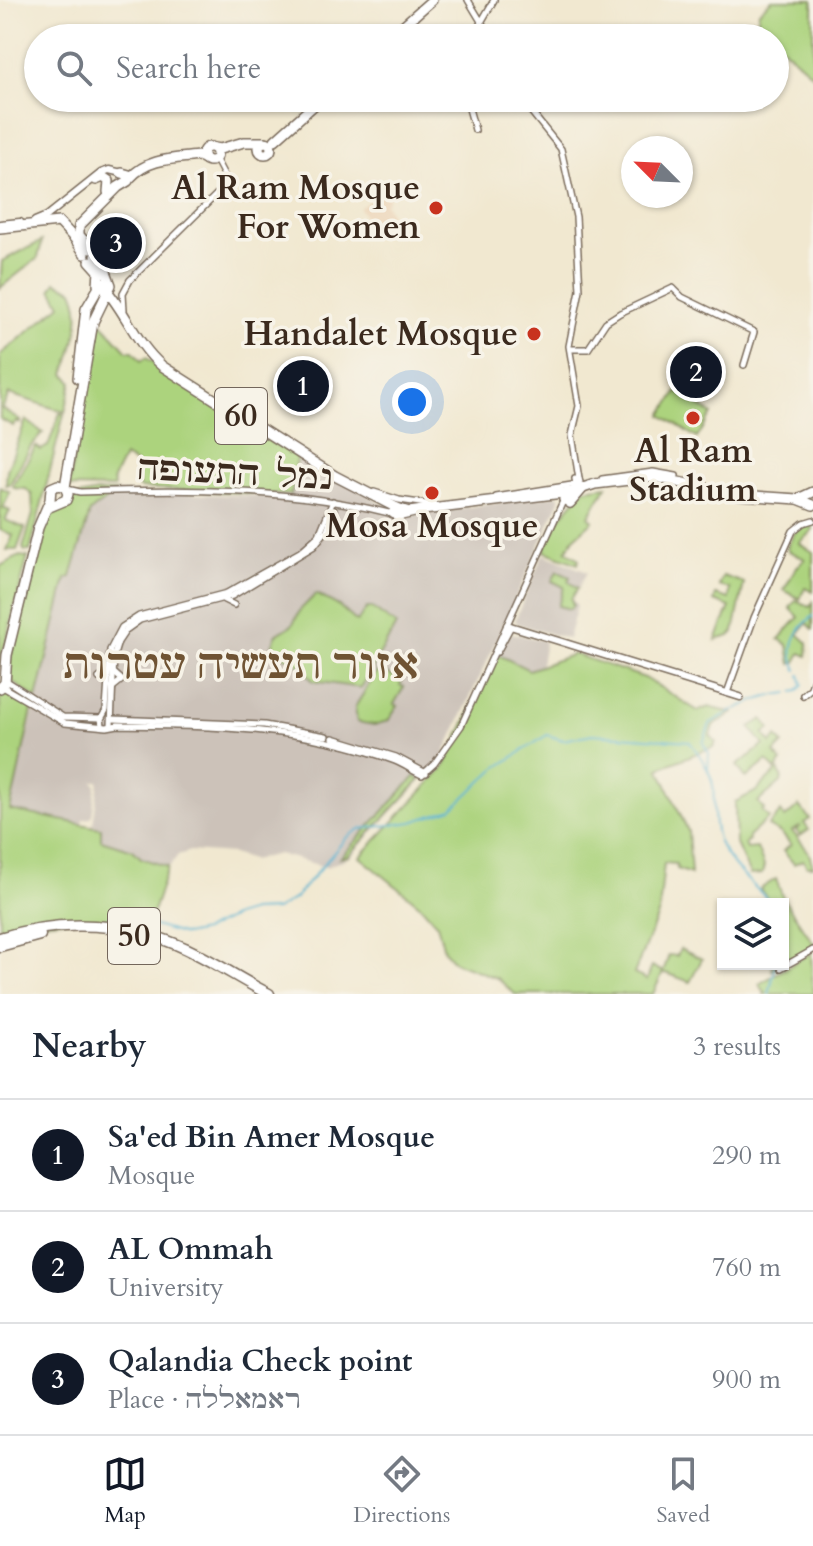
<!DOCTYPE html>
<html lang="en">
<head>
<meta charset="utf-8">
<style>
	:root { --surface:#fff; --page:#f2f2f3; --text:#1f2937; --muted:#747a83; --line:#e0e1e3; --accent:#111827 }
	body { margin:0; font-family:Cardo,"Frank Ruhl Libre",serif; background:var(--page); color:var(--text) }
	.controls { position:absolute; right:24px; bottom:24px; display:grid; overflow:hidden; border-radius:0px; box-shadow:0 2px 6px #0004 }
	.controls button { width:72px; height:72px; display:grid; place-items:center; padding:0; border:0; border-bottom:2px solid var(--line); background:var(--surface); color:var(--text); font:40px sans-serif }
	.compass { position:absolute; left:621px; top:136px; width:72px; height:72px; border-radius:50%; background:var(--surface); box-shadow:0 2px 6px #0004; rotate:294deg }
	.you { position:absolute; left:412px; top:402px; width:28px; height:28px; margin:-20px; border:6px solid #fff; border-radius:50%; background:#1a73e8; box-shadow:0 0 0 12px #1a73e833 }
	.badge { display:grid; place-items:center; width:52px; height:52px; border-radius:50%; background:var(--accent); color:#fff; font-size:26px; font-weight:700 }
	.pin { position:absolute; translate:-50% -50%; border:4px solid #fff; box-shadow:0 2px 8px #0006 }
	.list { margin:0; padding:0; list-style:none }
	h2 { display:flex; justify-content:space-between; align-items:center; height:104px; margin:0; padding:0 32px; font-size:34px }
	h2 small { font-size:26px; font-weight:400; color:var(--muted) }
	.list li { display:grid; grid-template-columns:52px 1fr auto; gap:24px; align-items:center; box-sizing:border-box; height:112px; padding:0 32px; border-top:2px solid var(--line) }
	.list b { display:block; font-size:30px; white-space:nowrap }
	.list p { margin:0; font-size:26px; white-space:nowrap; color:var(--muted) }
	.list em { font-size:26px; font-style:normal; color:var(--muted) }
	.icon { flex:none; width:44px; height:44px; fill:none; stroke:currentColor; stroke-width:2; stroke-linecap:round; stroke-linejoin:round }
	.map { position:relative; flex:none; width:813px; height:994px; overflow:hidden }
	.search { position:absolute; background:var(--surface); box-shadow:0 2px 6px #0004; left:24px; right:24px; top:24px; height:88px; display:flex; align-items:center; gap:20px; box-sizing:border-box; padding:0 28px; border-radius:44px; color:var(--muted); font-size:30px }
	.sheet { height:440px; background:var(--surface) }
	nav { display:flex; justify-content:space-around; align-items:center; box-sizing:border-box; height:112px; border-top:2px solid var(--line); background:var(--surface); font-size:22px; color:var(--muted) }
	nav a { display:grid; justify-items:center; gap:4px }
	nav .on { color:var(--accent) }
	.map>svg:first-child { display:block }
	.built { fill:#edd7bb }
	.industrial { fill:#ccc2b9 }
	.green { fill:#acd37d; stroke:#747e4e; stroke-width:2 }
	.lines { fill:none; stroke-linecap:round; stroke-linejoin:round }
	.stream { stroke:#50b0cf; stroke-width:2 }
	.tertiary-casing { stroke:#7b6c5c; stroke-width:8 }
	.secondary-casing { stroke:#7b6c5c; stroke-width:9 }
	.trunk-casing { stroke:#7b6c5c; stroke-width:12 }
	.motorway-casing { stroke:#7b6c5c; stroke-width:13 }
	.tertiary { stroke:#fff; stroke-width:5 }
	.secondary { stroke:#fff; stroke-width:6 }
	.trunk { stroke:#fff; stroke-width:9 }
	.motorway { stroke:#fff; stroke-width:10 }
	.poi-dot { fill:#c8321e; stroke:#f7f3e8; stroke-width:3 }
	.labels { text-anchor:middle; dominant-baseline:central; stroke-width:7; stroke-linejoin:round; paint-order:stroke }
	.shield { fill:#f7f3e8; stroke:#73665b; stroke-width:2 }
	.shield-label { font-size:32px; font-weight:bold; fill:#3b2a1e }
	.poi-label { font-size:34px; font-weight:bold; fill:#3b2a1e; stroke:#f7f3e8; text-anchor:end }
	.street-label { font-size:34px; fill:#3b2a1e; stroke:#f7f3e8 }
	.district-label { font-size:42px; font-weight:bold; fill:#6f5333; stroke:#f7f3e8 }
</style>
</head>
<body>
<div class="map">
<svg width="813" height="994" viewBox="0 0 813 994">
	<rect width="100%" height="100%" fill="#f7f3e8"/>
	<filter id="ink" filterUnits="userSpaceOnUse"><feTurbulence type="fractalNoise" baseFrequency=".0125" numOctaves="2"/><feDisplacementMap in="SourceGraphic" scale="16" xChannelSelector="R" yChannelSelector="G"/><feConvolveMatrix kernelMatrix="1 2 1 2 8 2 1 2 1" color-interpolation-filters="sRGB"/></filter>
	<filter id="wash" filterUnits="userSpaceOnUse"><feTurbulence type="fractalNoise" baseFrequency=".006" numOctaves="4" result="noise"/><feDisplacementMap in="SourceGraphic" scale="32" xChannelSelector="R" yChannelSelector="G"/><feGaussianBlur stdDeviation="1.8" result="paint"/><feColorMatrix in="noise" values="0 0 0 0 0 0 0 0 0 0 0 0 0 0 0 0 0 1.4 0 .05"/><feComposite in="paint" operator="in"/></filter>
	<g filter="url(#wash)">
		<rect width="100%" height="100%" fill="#f1e8d0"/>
		<path class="built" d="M387 189 388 200 385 203 391 215 369 223 359 208Z"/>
		<g class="industrial">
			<path d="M300 454 402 516 558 495 560 500 443 757 350 857 326 867 278 854 252 860 232 854 190 851 178 855 169 867 140 858 133 849 101 839V827L93 825 99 781H93L96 785 92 815 90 818 83 819V824L9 810 67 578H72L90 512 118 492 291 497Z"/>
			<path d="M543 554 587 572 572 600 577 605 568 639 518 624 515 620Z"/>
			<path d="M512 633 545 641 540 669 524 670 498 654 507 636Z"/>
		</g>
		<g class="green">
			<path d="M772 0H813V75L757 25 759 11Z"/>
			<path d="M42 241 38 258 0 288 2 261Z"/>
			<path d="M56 282 73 290C86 318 73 346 65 374L72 382 65 412 9 394 2 409 20 420V423L16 422 13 426 0 419V355L61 305 52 289Z"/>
			<path d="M98 319 127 351H133L141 361 146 358 298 454 291 495 139 488 136 463 124 457 113 479 114 488 69 487 94 322Z"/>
			<path d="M677 392 712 414 697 438 662 415Z"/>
			<path d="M60 413 64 414 30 551H25L23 548 33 514 32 495 26 489 14 488 13 485 36 446 41 450 48 446Z"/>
			<path d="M26 420 43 433 31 446 10 484 6 485 7 470Z"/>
			<path d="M607 486 589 516 593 521 574 538 566 551 579 559 578 564 544 551 556 522 585 489Z"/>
			<path d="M0 487 10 492 3 508 10 511 5 520 25 528 17 550H7L13 535 0 530Z"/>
			<path d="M98 492H116L90 512 71 577 66 579 37 699 11 681 8 668 45 517 48 511 67 504 73 497Z"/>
			<path d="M811 523 813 530 799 543 813 552V592L805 588 800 599 784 590 796 568 805 559 789 551 787 547 795 532Z"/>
			<path d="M20 556 28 557 0 664V566Z"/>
			<path d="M557 571 570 577 568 581 578 588 571 599 573 605 570 609 558 606 564 587 552 581Z"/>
			<path d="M723 576 744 583 734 632 730 636 716 640 730 607 714 601 716 595 729 599 730 589 719 586Z"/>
			<path d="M316 594 339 606 357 622 367 608H372L396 625 361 688 313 681 299 664 271 650 276 635 292 625 301 609Z"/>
			<path d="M796 600 810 607 813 602V629L807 623 798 634 808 643 807 656 801 653 796 662 791 664 788 645 779 639 799 617 790 608Z"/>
			<path d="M497 654 529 670 574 654 645 678 698 711 709 707 733 713 713 726 710 735 716 742 713 747 659 768 688 831 691 874 677 869 676 864 664 863 659 912 634 974 647 980 652 966 663 972 669 955 677 956 680 949 702 959 690 982 666 973 662 974 653 994H515L497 978 454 962 444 950 437 924 422 907 360 857 444 768Z"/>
			<path d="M405 662 409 664 400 685 404 687 394 704 398 706 388 721 374 725 357 722 355 707 378 670 397 678Z"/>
			<path d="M6 692 33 706 10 810 101 828V840L133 850 141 858 168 867 147 929C116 920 83 917 51 921 35 923 15 932 0 927V699Z"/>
			<path d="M763 719 770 729 764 734 771 743 777 737 783 744 774 753 782 762 775 770 767 761 746 778 737 766 764 745 750 727Z"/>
			<path d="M778 770 782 777 781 782 758 802 764 809 762 811 769 818 748 837 749 840 745 843 747 849 757 848 764 866 762 874 750 875 736 844 735 802 755 792Z"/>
			<path d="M416 776 420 780 348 856 340 858Z"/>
			<path d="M799 806 810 819 804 823 809 830 800 836 796 830 801 826 792 831 808 851 813 866H807L803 860 794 864 783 851 791 845 782 834 768 826 781 812 785 818Z"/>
			<path d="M776 879 784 900 813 942V948L772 970 773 964H783V904H771L760 889Z"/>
			<path d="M811 953 813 994H764L765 992 759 984Z"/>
		</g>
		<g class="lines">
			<g class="stream">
				<path d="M797 670C786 648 795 631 813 616"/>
				<path d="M793 692 798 691 803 685 800 675"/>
				<path d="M708 770 709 753 703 743 710 724C733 709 761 696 788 693"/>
				<path d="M108 916 131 919 185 935 204 931 235 916 252 911 276 910 295 898 347 837 360 829 412 822 452 809 495 769 547 735 563 740 592 734 689 741C699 754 710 769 713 785 715 804 712 823 719 842 729 866 755 886 772 904"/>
				<path d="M783 932V941"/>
				<path d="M769 994 776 964"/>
			</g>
		</g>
	</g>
	<g filter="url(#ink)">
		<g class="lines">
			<defs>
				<g id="tertiary">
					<path d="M468 0 491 38"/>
					<path d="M472 38 494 0"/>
					<path d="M466 98 475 130"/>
					<path d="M520 98 561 149 576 217 580 290 569 346 579 406 572 435 579 479"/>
					<path d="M124 310 123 293 130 280 225 186 226 179 215 158"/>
					<path d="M570 349H588L606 322 620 313 673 288 682 297 754 332 744 365"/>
					<path d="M575 479H579L580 482 576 484Z"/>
					<path d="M602 479 653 472 676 476"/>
					<path d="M67 489 80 492C184 488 292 488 393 514"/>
					<path d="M374 492 399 500 434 505"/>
					<path d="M496 497 578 484"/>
					<path d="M224 600 234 605"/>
					<path d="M497 652 511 626"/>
					<path d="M99 678 108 672"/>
					<path d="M7 681 63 717 101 718"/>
					<path d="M3 687 65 723 107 727 118 725C216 726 303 727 395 761 405 765 413 771 422 775L434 764 461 726 564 499"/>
					<path d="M112 688 122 680 113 672"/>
					<path d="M727 693 754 618 793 531 803 523 813 520"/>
					<path d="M803 695 811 688 813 681"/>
					<path d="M113 719 264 725 326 736"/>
					<path d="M102 725 101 719 106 710 110 650 122 627 139 616 227 593 300 552 319 535 333 501"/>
					<path d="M111 725 114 655 118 642 126 630 140 620 232 596 314 546 327 530 334 510"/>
					<path d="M333 738 396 757 426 773"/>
					<path d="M781 968 813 950"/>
				</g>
				<g id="secondary">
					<path d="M35 221 47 216 101 173 109 170 122 173"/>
					<path d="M0 224 20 222"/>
					<path d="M507 625 740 697"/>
				</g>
				<g id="trunk">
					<path d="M389 38 432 0"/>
					<path d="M275 140 322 98"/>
					<circle cx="265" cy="148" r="6"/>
					<circle cx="210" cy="154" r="7"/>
					<path d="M214 148 220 149 244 142H264"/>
					<path d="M130 178C148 158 174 159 199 156L205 159"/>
					<path d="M96 180 103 177 109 181 108 192"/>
					<path d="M0 228 59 222 75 239 85 254"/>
					<path d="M91 249 79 235V226L118 187 128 181 129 175 122 173"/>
					<path d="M90 261 99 271 98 285"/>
					<path d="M101 284C125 309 135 343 162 366L335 476 397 508"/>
					<path d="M78 378 86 309 102 282"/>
					<path d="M65 487 93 322 111 285 104 266 96 256"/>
					<path d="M567 492 564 499 570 503 583 488"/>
					<path d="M798 499 813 492"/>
					<path d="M423 510 397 516 393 513 397 508 409 512 423 510 571 492 595 484 655 477 739 495 798 499 813 505"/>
					<path d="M0 688 5 683 7 655 38 528 50 500 51 488 58 485 65 487 68 494 66 500 47 508"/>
				</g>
				<g id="motorway">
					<path d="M0 938C61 918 129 922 187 949 215 962 241 980 269 994"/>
					<path d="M0 946 40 935"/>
				</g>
			</defs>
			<use href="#tertiary" class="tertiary-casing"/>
			<use href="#secondary" class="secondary-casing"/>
			<use href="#trunk" class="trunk-casing"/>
			<use href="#motorway" class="motorway-casing"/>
			<use href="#tertiary" class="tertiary"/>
			<use href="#secondary" class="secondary"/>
			<use href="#trunk" class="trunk"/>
			<use href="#motorway" class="motorway"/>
		</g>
	</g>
	<g class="poi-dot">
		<circle cx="436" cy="208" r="8"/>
		<circle cx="534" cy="334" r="8"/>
		<circle cx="693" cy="418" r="8"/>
		<circle cx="432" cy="493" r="8"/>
	</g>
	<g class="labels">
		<g class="shield">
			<rect x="215" y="388" width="52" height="56" rx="6"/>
			<rect x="108" y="908" width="52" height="56" rx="6"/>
		</g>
		<g class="shield-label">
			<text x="241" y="416">60</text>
			<text x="134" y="936">50</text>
		</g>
		<g class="poi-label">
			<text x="420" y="188">Al Ram Mosque<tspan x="420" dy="39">For Women</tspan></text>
			<text x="518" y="334">Handalet Mosque</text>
			<text x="693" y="451" text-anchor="middle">Al Ram<tspan x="693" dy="39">Stadium</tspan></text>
			<text x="432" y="526" text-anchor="middle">Mosa Mosque</text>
		</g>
		<g class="street-label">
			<text transform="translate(235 473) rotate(3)">נמל התעופה</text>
		</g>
		<g class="district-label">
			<text x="241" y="664">אזור תעשיה עטרות</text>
		</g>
	</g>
</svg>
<div class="controls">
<button><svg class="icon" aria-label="layers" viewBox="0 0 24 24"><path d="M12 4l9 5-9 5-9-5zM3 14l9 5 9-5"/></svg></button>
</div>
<svg class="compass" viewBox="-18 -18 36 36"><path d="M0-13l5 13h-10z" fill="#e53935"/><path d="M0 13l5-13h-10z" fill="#747a83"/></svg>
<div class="you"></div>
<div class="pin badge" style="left:303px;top:386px">1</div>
<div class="pin badge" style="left:696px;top:372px">2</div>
<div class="pin badge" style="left:116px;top:243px">3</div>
<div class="search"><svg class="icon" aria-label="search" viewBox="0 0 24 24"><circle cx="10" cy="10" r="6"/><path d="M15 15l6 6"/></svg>Search here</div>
</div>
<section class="sheet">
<h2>Nearby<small>3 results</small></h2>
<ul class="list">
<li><span class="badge">1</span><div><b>Sa'ed Bin Amer Mosque</b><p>Mosque</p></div><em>290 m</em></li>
<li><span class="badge">2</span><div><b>AL Ommah</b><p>University</p></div><em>760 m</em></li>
<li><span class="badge">3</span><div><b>Qalandia Check point</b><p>Place · ראמאללה</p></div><em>900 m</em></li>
</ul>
</section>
<nav>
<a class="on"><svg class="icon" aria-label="map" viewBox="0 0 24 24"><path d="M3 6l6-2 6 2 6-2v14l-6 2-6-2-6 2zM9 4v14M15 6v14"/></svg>Map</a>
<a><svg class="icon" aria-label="directions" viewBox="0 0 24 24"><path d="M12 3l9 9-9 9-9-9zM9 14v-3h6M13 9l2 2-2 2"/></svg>Directions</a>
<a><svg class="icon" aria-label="saved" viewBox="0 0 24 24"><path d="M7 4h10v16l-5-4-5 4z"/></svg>Saved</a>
</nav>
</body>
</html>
